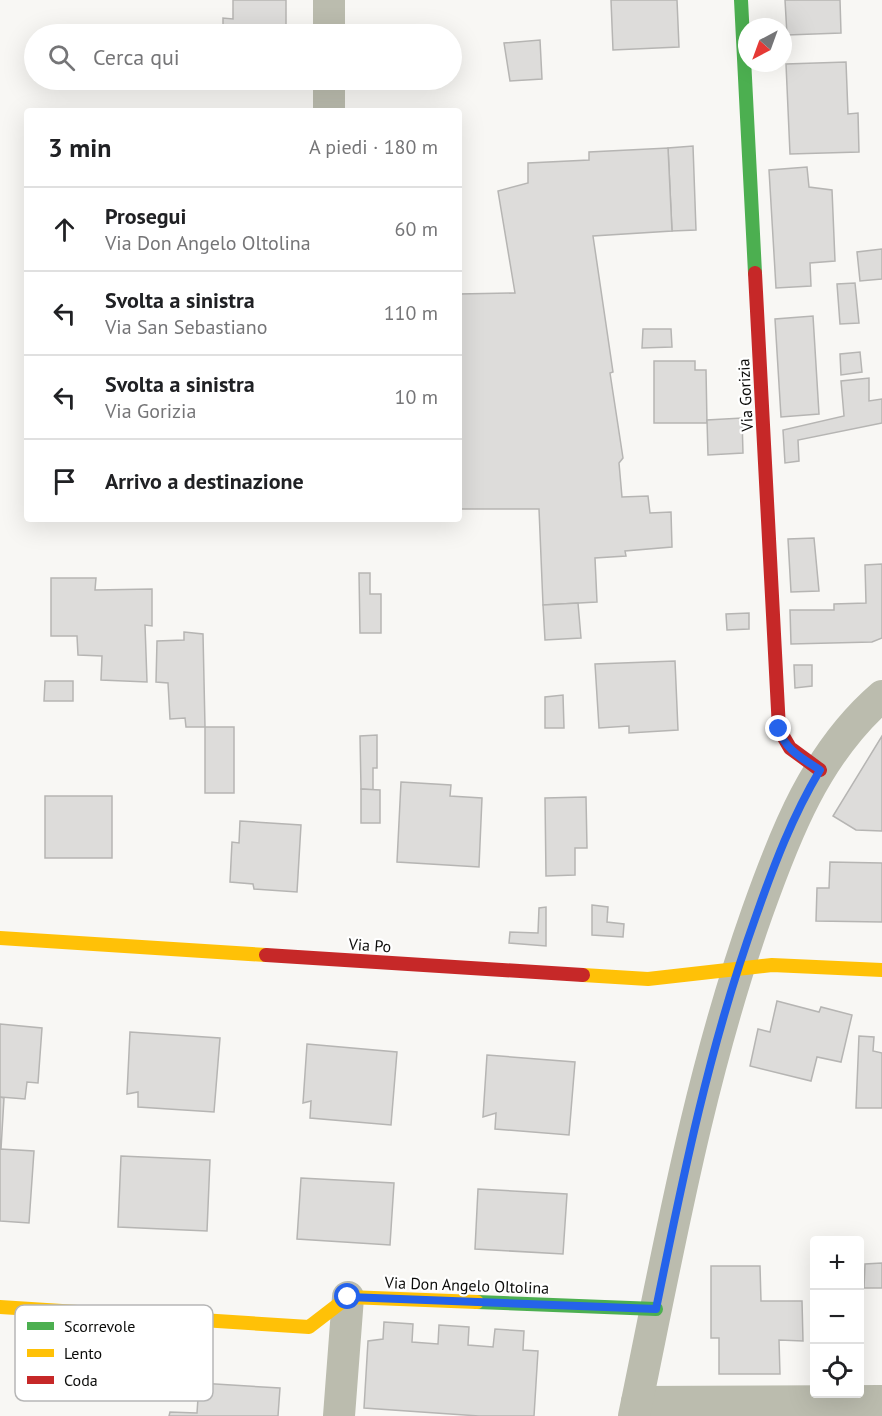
<!DOCTYPE html>
<html lang="it">
<head>
<meta charset="utf-8">
<style>
	:root { --surface:#fff; --page:#f2f2f2; --text:#202124; --muted:#757577; --line:#e0e0e0 }
	body { margin:0; font-family:"PT Sans",sans-serif; background:var(--page); color:var(--text) }
	.controls { position:absolute; right:18px; bottom:18px; display:grid; overflow:hidden; border-radius:6px; box-shadow:0 6px 24px #0002 }
	.controls button { width:54px; height:54px; display:grid; place-items:center; padding:0; border:0; border-bottom:2px solid var(--line); background:var(--surface); color:var(--text); font:30px sans-serif }
	.compass { position:absolute; left:738px; top:18px; width:54px; height:54px; border-radius:50%; background:var(--surface); box-shadow:0 6px 24px #0002; rotate:221deg }
	.stop { position:absolute; width:18px; height:18px; margin:-14px; border:4px solid #2563eb; border-radius:50%; background:#fff }
	.stop.end { background:#2563eb; border-color:#fff; box-shadow:0 2px 6px #0008 }
	.list { margin:0; padding:0; list-style:none }
	h2 { display:flex; justify-content:space-between; align-items:center; height:78px; margin:0; padding:0 24px; font-size:26px }
	h2 small { font-size:20px; font-weight:400; color:var(--muted) }
	.list li { display:grid; grid-template-columns:39px 1fr auto; gap:18px; align-items:center; box-sizing:border-box; height:84px; padding:0 24px; border-top:2px solid var(--line) }
	.list b { display:block; font-size:22px; white-space:nowrap }
	.list p { margin:0; font-size:20px; white-space:nowrap; color:var(--muted) }
	.list em { font-size:20px; font-style:normal; color:var(--muted) }
	.icon { flex:none; width:33px; height:33px; fill:none; stroke:currentColor; stroke-width:2; stroke-linecap:round; stroke-linejoin:round }
	.map { position:relative; flex:none; width:882px; height:1416px; overflow:hidden }
	.search { position:absolute; background:var(--surface); box-shadow:0 6px 24px #0002; left:24px; top:24px; width:438px; height:66px; display:flex; align-items:center; gap:15px; box-sizing:border-box; padding:0 21px; border-radius:33px; color:var(--muted); font-size:22px }
	.panel { position:absolute; background:var(--surface); box-shadow:0 6px 24px #0002; left:24px; top:108px; width:438px; height:414px; border-radius:6px }
	.map>svg:first-child { display:block }
	.building { fill:#dddcda; stroke:#b6b5b3; stroke-width:1.5 }
	.lines { fill:none; stroke-linecap:round; stroke-linejoin:round }
	.street { stroke:#bbbcae; stroke-width:32 }
	.fast { stroke:#4caf50; stroke-width:14 }
	.slow { stroke:#ffc107; stroke-width:14 }
	.jam { stroke:#c62828; stroke-width:14 }
	.route { stroke:#2563eb; stroke-width:8 }
	.labels { text-anchor:middle; dominant-baseline:central; stroke-width:4.5; stroke-linejoin:round; paint-order:stroke }
	.street-label { font-size:16px; fill:#0c0c0a; stroke:#fff }
	.key { fill:#fff; stroke:#b6b6b6; stroke-width:1.5 }
	.key-label { font-size:16px; fill:#0c0c0a }
</style>
</head>
<body>
<div class="map">
<svg width="882" height="1416" viewBox="0 0 882 1416">
	<rect width="100%" height="100%" fill="#f8f7f4"/>
	<g class="building">
		<path d="M233 0H286V34H223V18L233 19Z"/>
		<path d="M611 0H677L679 47 613 50Z"/>
		<path d="M785 0H840L841 33 787 35Z"/>
		<path d="M540 40 542 79 510 81 504 43Z"/>
		<path d="M846 62 848 114 858 113 859 152 790 154 786 64Z"/>
		<path d="M693 146 696 230 672 231 668 148Z"/>
		<path d="M668 148 672 231 593 236 613 372 610 373 623 458 619 463 622 497 648 496 650 513 671 512 672 547 625 551 626 556 595 558 597 602 543 605 539 509H459V294L515 293 498 191 528 183V163L589 160V152Z"/>
		<path d="M807 167 809 187 832 190 835 261 810 263 811 286 776 288 769 170Z"/>
		<path d="M882 249V279L860 281 857 252Z"/>
		<path d="M855 283 859 323 840 324 837 284Z"/>
		<path d="M813 316 819 414 781 417 775 319Z"/>
		<path d="M643 329H671L672 347 642 348Z"/>
		<path d="M860 352 862 372 841 375 840 354Z"/>
		<path d="M654 361H695V370H706L707 423H654Z"/>
		<path d="M869 378V401L882 399V423L798 440 799 461 785 463 783 430 844 416 841 381Z"/>
		<path d="M742 418 743 453 708 455 707 420Z"/>
		<path d="M814 538 819 591 791 592 788 539Z"/>
		<path d="M882 564V638L872 642 791 644 790 610H834V604L866 603 865 565Z"/>
		<path d="M359 573H370V594H381V633H360Z"/>
		<path d="M51 578H96L95 590 152 589V626L145 625 147 682 101 680 102 656 78 655 77 636H51Z"/>
		<path d="M578 603 581 638 545 640 543 605Z"/>
		<path d="M749 613V629L727 630 726 614Z"/>
		<path d="M184 632 203 634 205 727H186L185 718 170 719 168 683 156 682 157 641 184 640Z"/>
		<path d="M675 661 678 730 629 733V726L599 728 595 664Z"/>
		<path d="M794 665H812V686L795 688Z"/>
		<path d="M45 681H73V701H44Z"/>
		<path d="M563 695 564 728H545V697Z"/>
		<rect x="205" y="727" width="29" height="66"/>
		<path d="M377 735V768H373V790L361 789 360 736Z"/>
		<path d="M882 736V831L856 830 833 816Z"/>
		<path d="M401 782 451 785 450 796 482 798 479 867 397 862Z"/>
		<path d="M361 789 380 790V823H361Z"/>
		<rect x="45" y="796" width="67" height="62"/>
		<path d="M586 797 587 848H575V875L546 876 545 798Z"/>
		<path d="M240 821 301 825 297 892 254 889 253 884 230 882 232 842 239 843Z"/>
		<path d="M830 862 882 863V922L816 921 817 888H829Z"/>
		<path d="M592 905 608 907 607 922 624 924 623 937 592 935Z"/>
		<path d="M546 907V946L509 943 510 932 538 933 539 908Z"/>
		<path d="M777 1001 819 1012 821 1007 852 1015 841 1062 817 1057 811 1081 750 1066 758 1029 770 1032Z"/>
		<path d="M0 1024 42 1028 38 1083 27 1082 25 1099 0 1097Z"/>
		<path d="M130 1032 220 1038 214 1112 138 1107V1092L127 1094Z"/>
		<path d="M859 1036 874 1037 873 1051 882 1053V1108H856Z"/>
		<path d="M307 1044 397 1052 391 1125 310 1118 311 1101 303 1103Z"/>
		<path d="M487 1055 575 1062 569 1135 495 1129 496 1113 483 1117Z"/>
		<path d="M0 1097 4 1098 1 1149H0Z"/>
		<path d="M0 1149 34 1151 29 1223 0 1221Z"/>
		<path d="M121 1156 210 1160 207 1231 118 1227Z"/>
		<path d="M301 1178 394 1183 390 1245 297 1239Z"/>
		<path d="M478 1189 567 1194 563 1254 475 1249Z"/>
		<path d="M882 1263V1288H864L865 1264Z"/>
		<path d="M711 1266H760L761 1301H802L803 1341 779 1340 780 1374H719V1338H711Z"/>
		<path d="M384 1322 413 1324 412 1342 438 1344 439 1325 469 1327 468 1345 493 1347 495 1329 524 1331 523 1350 538 1351 534 1416H479L364 1408 368 1341 383 1339Z"/>
		<path d="M199 1383 280 1388 278 1416H169L170 1412 197 1413Z"/>
	</g>
	<g class="lines">
		<g class="street">
			<path d="M329 0V34"/>
			<path d="M329 80V111"/>
			<path d="M637 1402 882 1401"/>
			<path d="M339 1416 348 1297"/>
			<path d="M634 1416C669 1247 699 1077 757 913 785 834 816 753 882 696"/>
		</g>
		<g class="fast">
			<path d="M741 0 755 273"/>
			<path d="M477 1302 656 1309"/>
		</g>
		<g class="slow">
			<path d="M0 938 266 955"/>
			<path d="M583 975 648 979 772 965 882 970"/>
			<path d="M0 1307 309 1327 348 1297 477 1302"/>
		</g>
		<g class="jam">
			<path d="M755 273 779 729 790 748 820 770"/>
			<path d="M266 955 583 975"/>
		</g>
	</g>
	<g class="lines">
		<path class="route" d="M348 1297 656 1309C683 1176 710 1044 756 916 774 865 792 817 820 770 803 759 784 749 779 729"/>
	</g>
	<g class="labels">
		<g class="street-label">
			<text transform="translate(745 395) rotate(-93)">Via Gorizia</text>
			<text transform="translate(370 945) rotate(4)">Via Po</text>
			<text transform="translate(467 1285) rotate(2)">Via Don Angelo Oltolina</text>
		</g>
	</g>
	<rect x="15" y="1305" width="198" height="96" rx="9" class="key"/>
	<rect x="27" y="1322" width="27" height="8" fill="#4caf50"/>
	<rect x="27" y="1349" width="27" height="8" fill="#ffc107"/>
	<rect x="27" y="1376" width="27" height="8" fill="#c62828"/>
	<g class="key-label">
		<text x="64" y="1332">Scorrevole</text>
		<text x="64" y="1359">Lento</text>
		<text x="64" y="1386">Coda</text>
	</g>
</svg>
<div class="controls">
<button>+</button>
<button>−</button>
<button><svg class="icon" aria-label="locate" viewBox="0 0 24 24"><circle cx="12" cy="12" r="6"/><path d="M12 2v4M12 18v4M2 12h4M18 12h4"/></svg></button>
</div>
<svg class="compass" viewBox="-18 -18 36 36"><path d="M0-13l5 13h-10z" fill="#e53935"/><path d="M0 13l5-13h-10z" fill="#757577"/></svg>
<div class="stop" style="left:348px;top:1297px"></div>
<div class="stop end" style="left:779px;top:729px"></div>
<div class="search"><svg class="icon" aria-label="search" viewBox="0 0 24 24"><circle cx="10" cy="10" r="6"/><path d="M15 15l6 6"/></svg>Cerca qui</div>
<section class="panel">
<h2>3 min<small>A piedi · 180 m</small></h2>
<ul class="list">
<li><svg class="icon" aria-label="ahead" viewBox="0 0 24 24"><path d="M12 20V5M6 11l6-6 6 6"/></svg><div><b>Prosegui</b><p>Via Don Angelo Oltolina</p></div><em>60 m</em></li>
<li><svg class="icon" aria-label="left" viewBox="0 0 24 24"><path d="M17 20v-9H6M10 6l-5 5 5 5"/></svg><div><b>Svolta a sinistra</b><p>Via San Sebastiano</p></div><em>110 m</em></li>
<li><svg class="icon" aria-label="left" viewBox="0 0 24 24"><path d="M17 20v-9H6M10 6l-5 5 5 5"/></svg><div><b>Svolta a sinistra</b><p>Via Gorizia</p></div><em>10 m</em></li>
<li><svg class="icon" aria-label="arrive" viewBox="0 0 24 24"><path d="M6 21V4h12l-3 4 3 4H6"/></svg><div><b>Arrivo a destinazione</b></div></li>
</ul>
</section>
</div>
</body>
</html>
